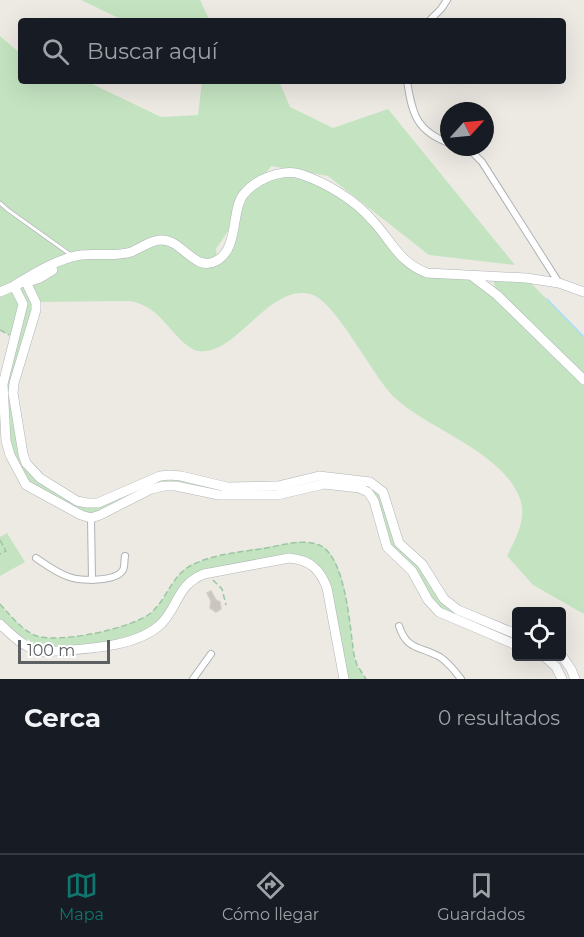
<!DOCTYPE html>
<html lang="es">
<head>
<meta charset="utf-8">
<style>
	:root { --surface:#171b24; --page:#20242c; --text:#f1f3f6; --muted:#9ea1a6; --line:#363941; --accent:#0f766e }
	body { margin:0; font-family:Montserrat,sans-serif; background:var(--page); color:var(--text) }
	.controls { position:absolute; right:18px; bottom:18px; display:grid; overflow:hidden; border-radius:6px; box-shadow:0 6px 24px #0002 }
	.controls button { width:54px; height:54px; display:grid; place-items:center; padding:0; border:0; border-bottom:2px solid var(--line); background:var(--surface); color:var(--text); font:30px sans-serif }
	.compass { position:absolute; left:440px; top:102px; width:54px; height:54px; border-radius:50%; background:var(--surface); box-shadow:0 6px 24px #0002; rotate:63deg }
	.scale { position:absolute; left:18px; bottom:15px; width:92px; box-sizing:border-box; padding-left:6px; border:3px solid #5c6063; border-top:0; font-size:16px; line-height:21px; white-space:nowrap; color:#5c6063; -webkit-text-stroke:4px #fff; paint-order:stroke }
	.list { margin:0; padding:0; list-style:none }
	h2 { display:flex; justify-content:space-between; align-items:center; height:78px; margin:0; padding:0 24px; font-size:26px }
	h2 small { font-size:20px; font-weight:400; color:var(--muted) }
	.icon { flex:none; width:33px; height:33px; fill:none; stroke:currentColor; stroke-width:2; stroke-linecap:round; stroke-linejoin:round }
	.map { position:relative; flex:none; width:584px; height:679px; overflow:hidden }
	.search { position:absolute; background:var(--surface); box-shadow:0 6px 24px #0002; left:18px; right:18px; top:18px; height:66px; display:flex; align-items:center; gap:15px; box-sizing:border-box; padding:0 21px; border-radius:6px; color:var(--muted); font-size:22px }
	.sheet { height:174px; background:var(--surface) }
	nav { display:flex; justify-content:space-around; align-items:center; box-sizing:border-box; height:84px; border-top:2px solid var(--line); background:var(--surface); font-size:16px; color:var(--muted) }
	nav a { display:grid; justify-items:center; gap:3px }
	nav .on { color:var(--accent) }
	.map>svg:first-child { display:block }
	.green { fill:#c4e4c1; fill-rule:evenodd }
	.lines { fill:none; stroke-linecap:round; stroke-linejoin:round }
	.stream { stroke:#a6ddfb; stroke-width:1.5 }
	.building { fill:#c9c5c0; stroke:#d2ccc2; stroke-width:1.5 }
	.lane-casing { stroke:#afb2b5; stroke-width:4.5 }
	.street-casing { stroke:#afb2b5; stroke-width:8 }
	.secondary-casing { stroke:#b0b4b8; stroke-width:10 }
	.path { stroke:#9bc5a3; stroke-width:1.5; stroke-dasharray:6 3; stroke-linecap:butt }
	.lane { stroke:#fff; stroke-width:3 }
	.street { stroke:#fff; stroke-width:6 }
	.secondary { stroke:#fff; stroke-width:9 }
</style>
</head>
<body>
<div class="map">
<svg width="584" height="679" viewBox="0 0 584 679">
	<rect width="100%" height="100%" fill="#edeae4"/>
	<g class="green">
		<path d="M81 0H200L210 21H125Z"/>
		<path d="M0 36 21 54V81H86L161 117 198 115 202 81H279L290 107 333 128 388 109 515 265 429 255 328 176 271 166 262 179 297 173 362 209 415 268 472 276 497 294 492 276 526 278 584 337V614L533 585 507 556C518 535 529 514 517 492 496 450 429 429 395 398 373 377 337 304 313 295 270 280 236 358 198 351 183 348 167 322 154 312 147 306 139 303 130 301L36 302 14 383 22 454 40 479 87 504 160 477 217 486 269 487 310 478 378 486 394 534 422 564 444 599 516 634V645L445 615 418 579 393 554 368 492 335 485 269 495 164 486 91 518 27 485 10 455 4 384 14 338 0 330ZM236 219 226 252 217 260 216 249Z"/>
		<path d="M7 533 25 562 0 576V537Z"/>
		<path d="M296 542C306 542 316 542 324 547 347 564 350 628 354 655L357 665 366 679H344L323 578 300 559 196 577 160 625 117 645 37 651 0 624V604C10 615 20 628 34 635 55 645 134 628 152 612 167 599 172 576 189 566 212 553 268 548 296 542Z"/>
	</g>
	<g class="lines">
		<path class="stream" d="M547 299 584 337"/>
	</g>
	<path class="building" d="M211 591 216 600 220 602 221 609 216 612 210 608 211 601 207 593Z"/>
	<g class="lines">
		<defs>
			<path id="lane" d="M0 203 8 210 71 255"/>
			<g id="street">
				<path d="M429 21 441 9 447 0"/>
				<path d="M407 81C412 113 416 131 449 143"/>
				<path d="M461 147 473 153 482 162 559 283"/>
				<path d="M91 518 92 580"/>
				<path d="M36 558C46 565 57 573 69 577 81 581 116 582 123 570 125 566 124 560 125 556"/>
				<path d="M399 626C407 651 421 646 440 657 449 663 455 671 461 679"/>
				<path d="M193 679 211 654"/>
			</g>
			<g id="secondary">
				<path d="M472 276 497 295 584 380"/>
				<path d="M26 282 36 303V310L14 383 13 393 23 454 26 463 40 478 77 501 87 503H98L160 476 170 475 181 476 227 487 278 486 319 476 370 482 383 492 399 543 422 564 444 599 458 610 516 634"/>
				<path d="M25 283 40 278 53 270"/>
				<path d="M15 285C33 274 59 258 81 255 97 253 116 257 131 252 141 248 149 241 160 240 182 238 194 273 216 261 239 249 231 211 243 195 250 186 258 181 268 177 277 173 291 171 300 174 325 182 355 200 372 220 392 241 398 262 427 273L526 278 559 283 584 292"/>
				<path d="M14 286 23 304 3 384 6 441 10 455 26 485 81 515 91 518 100 515 151 489 164 486H176L219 495H277L324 484 359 488 368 492 374 501 387 547 412 571 428 600 439 612 516 645"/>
				<path d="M0 292 19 284"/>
				<path d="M0 624C14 637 26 650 45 652 80 649 136 649 162 623 179 605 177 585 204 574L289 558C310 560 320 569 327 588L344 679"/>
				<path d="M544 656 556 667 562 679"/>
				<path d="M562 656 571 669 575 679"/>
			</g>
		</defs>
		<use href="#lane" class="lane-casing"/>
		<use href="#street" class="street-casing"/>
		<use href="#secondary" class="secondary-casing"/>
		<g class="path">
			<path d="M0 330 9 335"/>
			<path d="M0 540 6 551 0 554"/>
			<path d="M213 580 222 589 226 605"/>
			<path d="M0 604C10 615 20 628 34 635 56 645 135 628 152 612 167 598 172 576 190 566 210 555 238 552 261 549 279 546 302 538 319 545 346 556 350 629 354 655L357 665 366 679"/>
		</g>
		<use href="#lane" class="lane"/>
		<use href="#street" class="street"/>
		<use href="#secondary" class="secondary"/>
	</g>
</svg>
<div class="controls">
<button><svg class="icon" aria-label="locate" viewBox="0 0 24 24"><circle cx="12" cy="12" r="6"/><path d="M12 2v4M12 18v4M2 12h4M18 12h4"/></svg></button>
</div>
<svg class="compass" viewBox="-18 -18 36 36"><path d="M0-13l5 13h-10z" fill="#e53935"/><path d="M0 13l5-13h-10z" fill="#9ea1a6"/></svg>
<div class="scale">100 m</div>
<div class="search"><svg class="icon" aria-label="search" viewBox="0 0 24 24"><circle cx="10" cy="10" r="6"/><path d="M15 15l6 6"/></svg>Buscar aquí</div>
</div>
<section class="sheet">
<h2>Cerca<small>0 resultados</small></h2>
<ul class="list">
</ul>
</section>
<nav>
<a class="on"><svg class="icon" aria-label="map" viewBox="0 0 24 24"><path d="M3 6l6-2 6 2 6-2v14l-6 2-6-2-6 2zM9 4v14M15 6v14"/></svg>Mapa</a>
<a><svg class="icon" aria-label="directions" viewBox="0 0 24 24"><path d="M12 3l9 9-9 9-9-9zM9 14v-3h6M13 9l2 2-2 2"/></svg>Cómo llegar</a>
<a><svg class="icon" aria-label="saved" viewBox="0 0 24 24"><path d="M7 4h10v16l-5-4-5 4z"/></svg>Guardados</a>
</nav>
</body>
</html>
